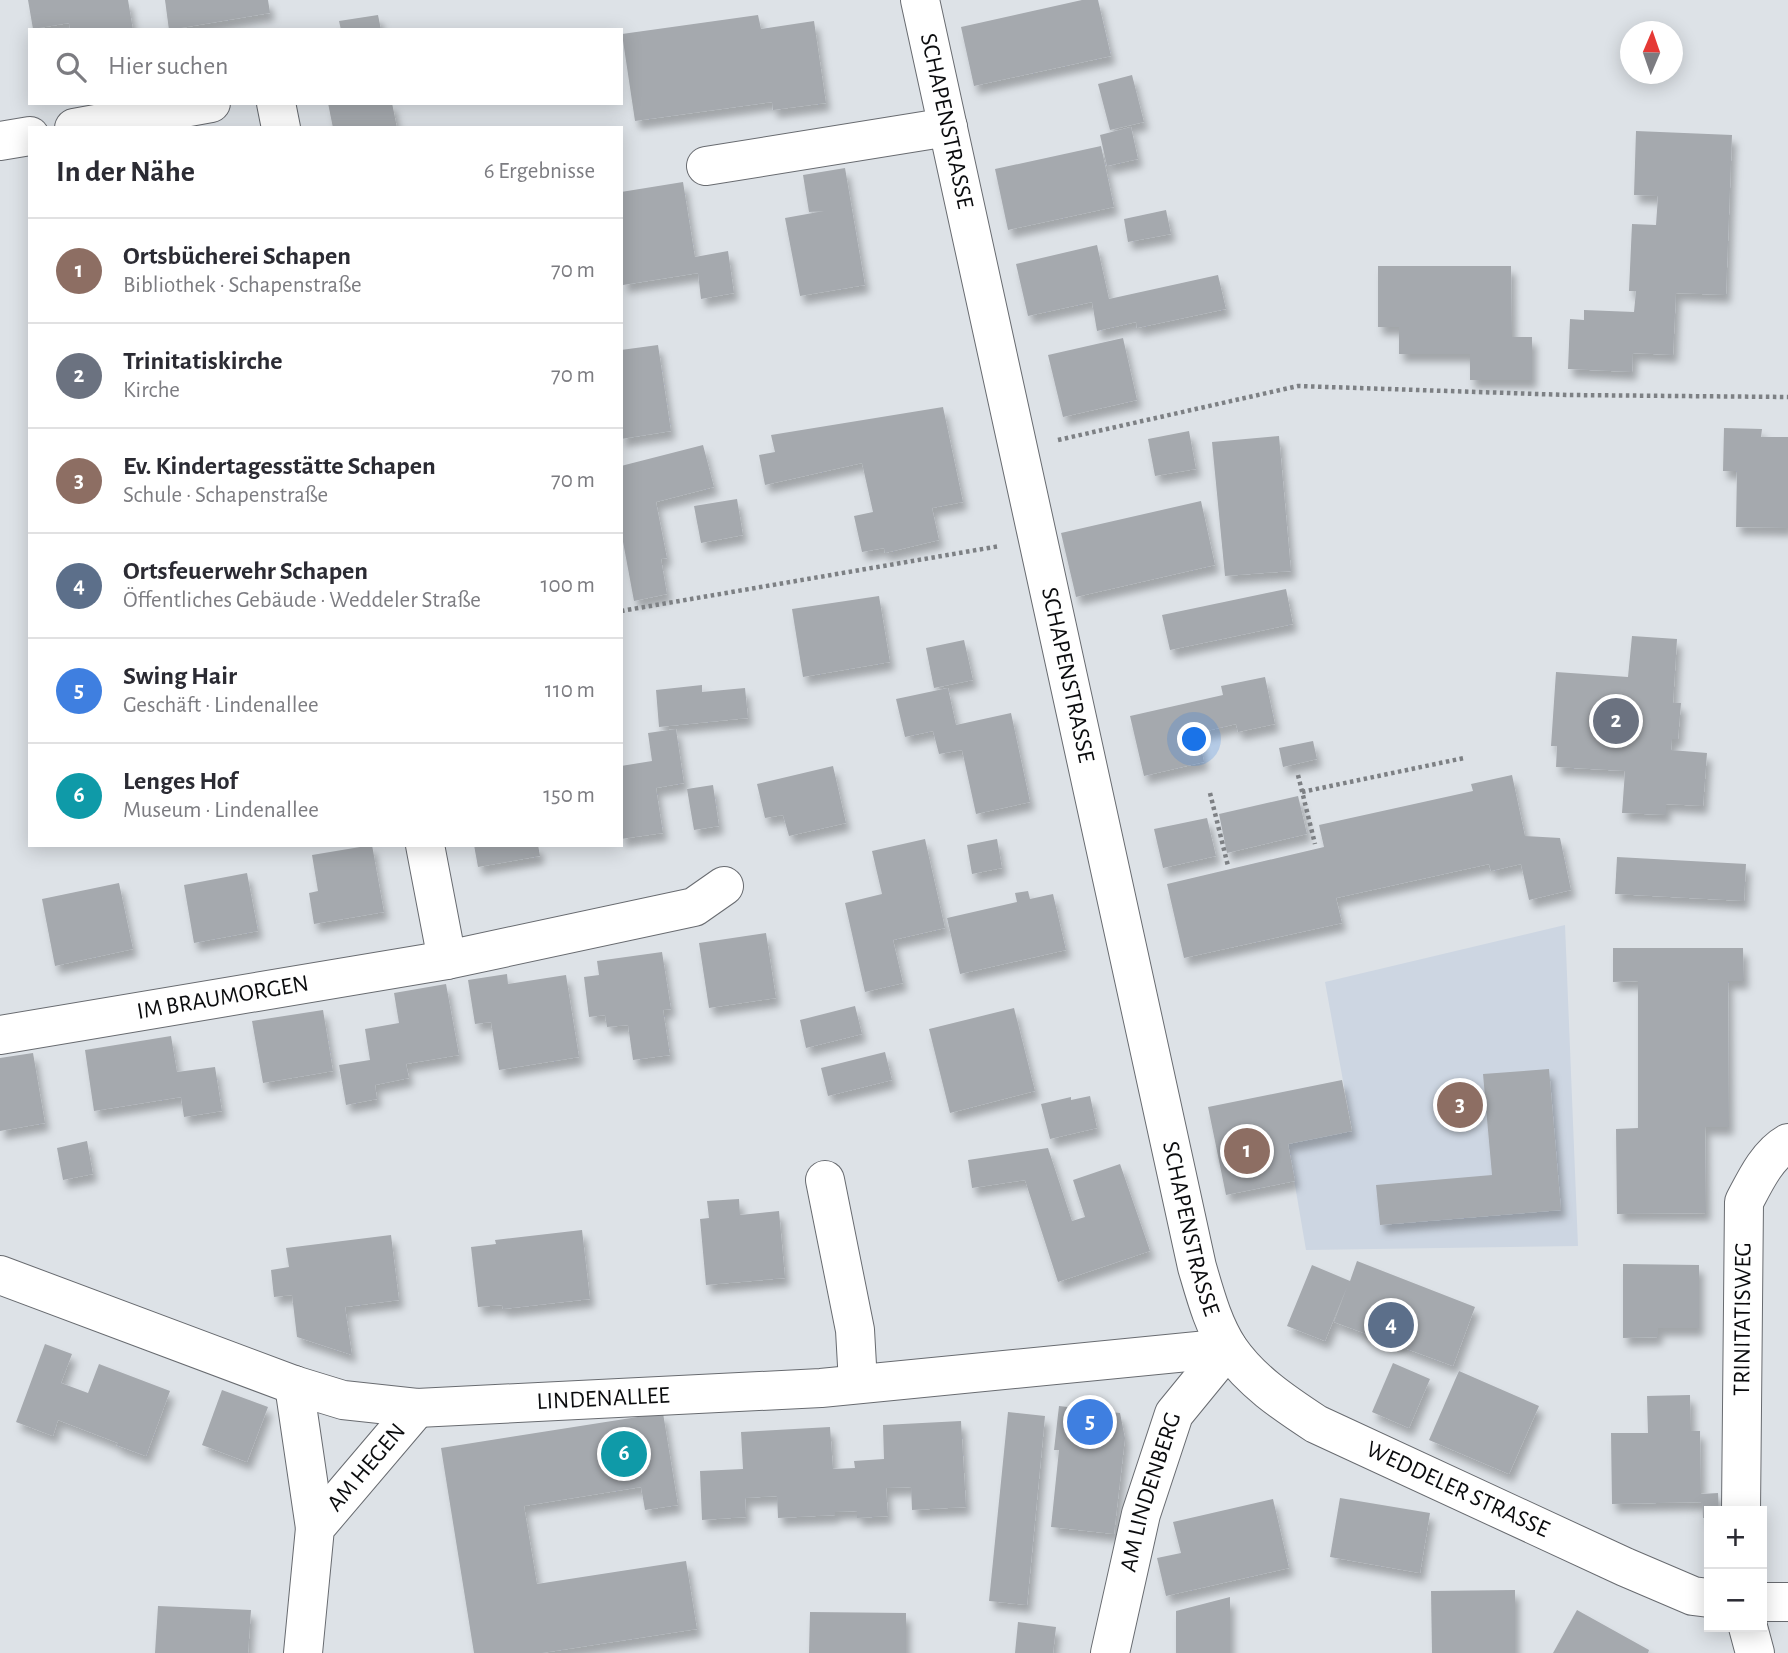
<!DOCTYPE html>
<html lang="de">
<head>
<meta charset="utf-8">
<style>
	:root { --surface:#fff; --page:#f7f7f7; --text:#2b2b33; --muted:#7c7c81; --line:#e1e1e2; --accent:#897214 }
	body { margin:0; font-family:"Alegreya Sans",sans-serif; background:var(--page); color:var(--text) }
	.controls { position:absolute; right:21px; bottom:21px; display:grid; overflow:hidden; border-radius:0px; box-shadow:0 4px 18px #0003 }
	.controls button { width:63px; height:63px; display:grid; place-items:center; padding:0; border:0; border-bottom:2px solid var(--line); background:var(--surface); color:var(--text); font:35px sans-serif }
	.compass { position:absolute; left:1620px; top:21px; width:63px; height:63px; border-radius:50%; background:var(--surface); box-shadow:0 4px 18px #0003; rotate:2deg }
	.you { position:absolute; left:1195px; top:740px; width:24px; height:24px; margin:-18px; border:5px solid #fff; border-radius:50%; background:#1a73e8; box-shadow:0 0 0 10px #1a73e833 }
	.badge { display:grid; place-items:center; width:46px; height:46px; border-radius:50%; background:var(--accent); color:#fff; font-size:23px; font-weight:700 }
	.pin { position:absolute; translate:-50% -50%; border:4px solid #fff; box-shadow:0 2px 7px #0006 }
	.list { margin:0; padding:0; list-style:none }
	h2 { display:flex; justify-content:space-between; align-items:center; height:91px; margin:0; padding:0 28px; font-size:30px }
	h2 small { font-size:23px; font-weight:400; color:var(--muted) }
	.list li { display:grid; grid-template-columns:46px 1fr auto; gap:21px; align-items:center; box-sizing:border-box; height:105px; padding:0 28px; border-top:2px solid var(--line) }
	.list b { display:block; font-size:26px; white-space:nowrap }
	.list p { margin:0; font-size:23px; white-space:nowrap; color:var(--muted) }
	.list em { font-size:23px; font-style:normal; color:var(--muted) }
	.icon { flex:none; width:38px; height:38px; fill:none; stroke:currentColor; stroke-width:2; stroke-linecap:round; stroke-linejoin:round }
	.map { position:relative; flex:none; width:1788px; height:1653px; overflow:hidden }
	.search { position:absolute; background:var(--surface); box-shadow:0 4px 18px #0003; left:28px; top:28px; width:595px; height:77px; display:flex; align-items:center; gap:18px; box-sizing:border-box; padding:0 24px; border-radius:0px; color:var(--muted); font-size:26px }
	.panel { position:absolute; background:var(--surface); box-shadow:0 4px 18px #0003; left:28px; top:126px; width:595px; height:721px; border-radius:0px }
	.map>svg:first-child { display:block }
	.built { fill:#cdd6e2 }
	.building { fill:#a5a9ae; filter:url(#shadow) }
	.lines { fill:none; stroke-linecap:round; stroke-linejoin:round }
	.minor-casing { stroke:#686b70; stroke-width:40 }
	.path { stroke:#7d8084; stroke-width:4.5; stroke-dasharray:3.5 3.5; stroke-linecap:butt }
	.minor { stroke:#fff; stroke-width:38 }
	.labels { text-anchor:middle; dominant-baseline:central; stroke-width:5; stroke-linejoin:round; paint-order:stroke }
	.street-label { font-size:24px; fill:#0b0c0e; stroke:#dde2e7 }
</style>
</head>
<body>
<div class="map">
<svg width="1788" height="1653" viewBox="0 0 1788 1653">
	<defs>
		<filter id="shadow"><feDropShadow dx="4.5" dy="8" stdDeviation="3.5" flood-color="#0004"/></filter>
	</defs>
	<rect width="100%" height="100%" fill="#dde2e7"/>
	<path class="built" d="M1565 925 1578 1246 1306 1250 1288 1144 1352 1130 1325 982Z"/>
	<g class="building">
		<path d="M28 0H128L133 30H70L69 23 33 29Z"/>
		<path d="M165 0H268L270 13 169 30Z"/>
		<path d="M1082 0H1098L1111 56 974 86 961 27Z"/>
		<path d="M378 15 381 30H341L339 21Z"/>
		<path d="M758 15 761 29 814 21 826 103 773 110 772 102 635 121 622 34Z"/>
		<path d="M1132 75 1144 122 1110 130 1098 84Z"/>
		<path d="M328 103H392L397 128H333Z"/>
		<path d="M1131 127 1138 159 1107 166 1100 135Z"/>
		<path d="M1636 131 1732 135 1726 295 1676 293 1673 355 1633 353 1632 372 1568 369 1570 319 1584 320V310L1634 312 1636 291H1629L1632 224 1656 225 1658 196 1634 195Z"/>
		<path d="M1101 146 1114 207 1008 230 995 169Z"/>
		<path d="M845 168 865 285 800 296 785 218 824 211 809 212 803 175Z"/>
		<path d="M683 182 695 257 728 251 734 293 701 299 698 273 623 285 621 192Z"/>
		<path d="M1166 210 1171 234 1128 242 1124 219Z"/>
		<path d="M1097 245 1109 299 1218 275 1226 309 1137 328 1136 322 1097 331 1092 302 1028 316 1016 264Z"/>
		<path d="M1378 266H1511L1512 337H1532V380H1470V354H1399V327H1378Z"/>
		<path d="M1123 338 1137 400 1063 417 1048 355Z"/>
		<path d="M658 345 671 431 621 439V350Z"/>
		<path d="M943 407 963 502 932 508 939 540 885 553 884 548 862 552 854 516 873 512 862 463 765 485 759 455 775 452 771 435Z"/>
		<path d="M1724 428 1762 429 1761 437H1788V528L1736 527 1737 471H1723Z"/>
		<path d="M1189 431 1196 469 1155 476 1148 439Z"/>
		<path d="M1279 436 1291 571 1225 576 1212 442Z"/>
		<path d="M703 445 714 487 656 502 667 558 661 559 667 594 634 601 621 531 623 509 621 466Z"/>
		<path d="M737 499 743 535 701 543 694 506Z"/>
		<path d="M1201 501 1215 565 1076 597 1061 533Z"/>
		<path d="M1286 589 1293 624 1170 650 1162 615Z"/>
		<path d="M879 596 890 662 803 677 792 609Z"/>
		<path d="M1632 636 1677 639 1673 703H1681L1678 739H1672L1671 750 1707 753 1703 806 1666 804V815L1622 813 1625 771 1556 767 1557 746H1551L1556 672 1628 677Z"/>
		<path d="M964 640 973 680 934 688 926 648Z"/>
		<path d="M1265 677 1275 724 1238 732 1236 724 1198 733 1204 762 1144 776 1130 716 1223 695 1221 686Z"/>
		<path d="M702 685V692L745 688 748 718 659 727 656 690Z"/>
		<path d="M948 688 956 725 1011 713 1030 802 976 814 962 750 939 754 933 731 905 737 896 699Z"/>
		<path d="M676 729 684 783 656 788 663 833 621 839V766L652 761 648 733Z"/>
		<path d="M1313 741 1317 759 1283 767 1279 748Z"/>
		<path d="M833 766 846 823 789 836 783 815 765 818 757 784Z"/>
		<path d="M1512 775 1525 836 1560 838 1571 890 1529 900 1521 864 1491 871 1489 864 1336 898 1342 923 1184 958 1167 884 1324 847 1319 825 1473 791 1471 784Z"/>
		<path d="M713 785 719 826 694 830 687 789Z"/>
		<path d="M1298 796 1307 834 1227 853 1219 814Z"/>
		<path d="M1207 818 1216 856 1163 868 1154 829Z"/>
		<path d="M925 839 945 928 893 940 903 983 865 992 845 903 882 894 872 851Z"/>
		<path d="M997 839 1002 868 972 874 967 845Z"/>
		<path d="M372 845 384 912 314 924 309 893 318 891 312 855Z"/>
		<path d="M474 845H538L540 856 478 867Z"/>
		<path d="M1617 857 1746 864 1744 901 1615 894Z"/>
		<path d="M247 873 258 931 194 943 184 885Z"/>
		<path d="M119 883 133 949 55 966 42 899Z"/>
		<path d="M1028 891 1030 899 1053 894 1066 950 960 974 947 918 1017 902 1015 893Z"/>
		<path d="M766 933 776 998 709 1008 699 943Z"/>
		<path d="M1613 948H1743L1744 981H1728L1729 1127H1705L1706 1213 1617 1214 1616 1129 1638 1128V981L1613 982Z"/>
		<path d="M662 952 671 1009 663 1010 670 1055 633 1060 628 1025 607 1027 605 1015 589 1017 584 977 599 975 597 961Z"/>
		<path d="M507 974 508 984 566 975 579 1057 499 1070 491 1022 475 1024 468 980Z"/>
		<path d="M446 984 459 1055 406 1064 409 1078 375 1085 377 1099 346 1105 339 1065 370 1060 365 1029 399 1023 394 993Z"/>
		<path d="M855 1006 862 1034 806 1048 800 1020Z"/>
		<path d="M1014 1008 1035 1091 950 1113 929 1029Z"/>
		<path d="M323 1010 333 1071 263 1083 252 1021Z"/>
		<path d="M171 1036 177 1072 215 1067 222 1111 184 1117 181 1097 94 1111 85 1050Z"/>
		<path d="M885 1052 892 1080 828 1096 821 1068Z"/>
		<path d="M33 1053 45 1123 0 1131V1058Z"/>
		<path d="M1549 1069 1561 1210 1380 1225 1376 1185 1492 1175 1483 1074Z"/>
		<path d="M1342 1080 1352 1131 1288 1144 1295 1181 1226 1195 1208 1107Z"/>
		<path d="M1090 1096 1097 1128 1050 1139 1041 1104 1071 1097V1100Z"/>
		<path d="M87 1141 93 1174 63 1180 57 1148Z"/>
		<path d="M1048 1148 1072 1221 1085 1217 1073 1180 1120 1164 1150 1251 1058 1282 1025 1180 972 1188 968 1160Z"/>
		<path d="M739 1199 740 1215 779 1211 785 1278 706 1285 700 1219 709 1218 707 1201Z"/>
		<path d="M582 1230 590 1299 503 1309 502 1305 478 1307 471 1247 496 1244 495 1240Z"/>
		<path d="M391 1235 399 1300 345 1307 352 1355 297 1337 292 1295 274 1297 271 1270 289 1267 286 1248Z"/>
		<path d="M1357 1261 1475 1307 1453 1366 1334 1322 1347 1287 1325 1341 1287 1326 1312 1265 1350 1281Z"/>
		<path d="M1623 1264 1699 1265V1328H1658V1337L1623 1338Z"/>
		<path d="M45 1344 72 1354 61 1383 88 1393 99 1364 170 1391 146 1456 116 1445 118 1443 58 1420 53 1436 16 1422Z"/>
		<path d="M1393 1363 1430 1379 1409 1428 1372 1412Z"/>
		<path d="M1459 1371 1539 1406 1509 1474 1429 1440Z"/>
		<path d="M222 1390 268 1407 247 1462 202 1445Z"/>
		<path d="M1690 1395 1691 1431H1700L1701 1494 1718 1493 1719 1511H1709V1518H1703L1702 1502 1612 1504 1611 1433H1648L1647 1396Z"/>
		<path d="M1059 1406 1120 1413 1125 1438 1114 1534 1051 1527 1059 1450H1054Z"/>
		<path d="M1008 1412 1045 1416 1027 1605 989 1601Z"/>
		<path d="M663 1413 678 1505 645 1510 641 1487 524 1506 537 1584 686 1561 697 1629 542 1653H474L441 1448Z"/>
		<path d="M961 1421 966 1507 912 1510 911 1487 886 1488 888 1516 857 1518V1511L835 1512V1515L778 1518 777 1496 745 1498 746 1517 702 1520 700 1471 743 1469 741 1432 830 1427 833 1469 855 1468 854 1461 884 1459 883 1425Z"/>
		<path d="M1340 1498 1430 1513 1420 1573 1330 1557Z"/>
		<path d="M1273 1499 1289 1568 1166 1596 1157 1558 1181 1553 1173 1522Z"/>
		<path d="M1515 1590V1653H1432L1431 1591Z"/>
		<path d="M1230 1597V1653H1176V1611Z"/>
		<path d="M158 1606 251 1610 248 1653H155Z"/>
		<path d="M1577 1610 1649 1650 1648 1653H1553Z"/>
		<path d="M810 1612 906 1613V1653H809Z"/>
		<path d="M1018 1622 1056 1627 1053 1653H1015Z"/>
	</g>
	<g class="lines">
		<defs>
			<g id="minor">
				<path id="s1" d="M920 0 1197 1267C1205 1294 1213 1325 1229 1349 1251 1381 1284 1403 1316 1424L1625 1567 1693 1596 1709 1598"/>
				<path d="M276 103 281 128"/>
				<path d="M74 128 211 103"/>
				<path d="M0 141 30 136"/>
				<path d="M706 166 948 127"/>
				<path d="M447 960 694 907 724 886"/>
				<path id="s2" d="M0 1035 447 960 425 845"/>
				<path d="M825 1180 855 1330 858 1383"/>
				<path id="s3" d="M0 1275 294 1385 343 1400 417 1408 821 1388 1228 1348"/>
				<path d="M294 1385 315 1528"/>
				<path id="s4" d="M1741 1511 1744 1202C1755 1181 1767 1155 1788 1143"/>
				<path d="M1762 1602H1788"/>
				<path d="M1748 1627 1755 1653"/>
				<path id="s5" d="M303 1653 315 1528 417 1408"/>
				<path id="s6" d="M1110 1653 1141 1514 1174 1414 1228 1348"/>
			</g>
		</defs>
		<use href="#minor" class="minor-casing"/>
		<g class="path">
			<path d="M1058 440 1298 386 1568 395 1788 397"/>
			<path d="M621 611 1000 546"/>
			<path d="M1298 775 1315 844"/>
			<path d="M1302 792 1464 758"/>
			<path d="M1210 793 1228 866"/>
		</g>
		<use href="#minor" class="minor"/>
	</g>
	<g class="labels">
		<g class="street-label">
			<text stroke="none"><textPath href="#s1" startOffset="124">SCHAPENSTRASSE</textPath></text>
			<text stroke="none"><textPath href="#s1" startOffset="691">SCHAPENSTRASSE</textPath></text>
			<text stroke="none"><textPath href="#s2" startOffset="226">IM BRAUMORGEN</textPath></text>
			<text stroke="none"><textPath href="#s1" startOffset="1258">SCHAPENSTRASSE</textPath></text>
			<text stroke="none"><textPath href="#s4" startOffset="192">TRINITATISWEG</textPath></text>
			<text stroke="none"><textPath href="#s3" startOffset="626">LINDENALLEE</textPath></text>
			<text stroke="none"><textPath href="#s5" startOffset="205">AM HEGEN</textPath></text>
			<text stroke="none"><textPath href="#s1" startOffset="1657">WEDDELER STRASSE</textPath></text>
			<text stroke="none"><textPath href="#s6" startOffset="166">AM LINDENBERG</textPath></text>
		</g>
	</g>
</svg>
<div class="controls">
<button>+</button>
<button>−</button>
</div>
<svg class="compass" viewBox="-18 -18 36 36"><path d="M0-13l5 13h-10z" fill="#e53935"/><path d="M0 13l5-13h-10z" fill="#7c7c81"/></svg>
<div class="you"></div>
<div class="pin badge" style="left:1247px;top:1151px;background:#8d6e63">1</div>
<div class="pin badge" style="left:1616px;top:721px;background:#6b7280">2</div>
<div class="pin badge" style="left:1460px;top:1105px;background:#8d6e63">3</div>
<div class="pin badge" style="left:1391px;top:1325px;background:#5c6f8a">4</div>
<div class="pin badge" style="left:1090px;top:1422px;background:#3f7fe0">5</div>
<div class="pin badge" style="left:624px;top:1454px;background:#0f9aa8">6</div>
<div class="search"><svg class="icon" aria-label="search" viewBox="0 0 24 24"><circle cx="10" cy="10" r="6"/><path d="M15 15l6 6"/></svg>Hier suchen</div>
<section class="panel">
<h2>In der Nähe<small>6 Ergebnisse</small></h2>
<ul class="list">
<li><span class="badge" style="background:#8d6e63">1</span><div><b>Ortsbücherei Schapen</b><p>Bibliothek · Schapenstraße</p></div><em>70 m</em></li>
<li><span class="badge" style="background:#6b7280">2</span><div><b>Trinitatiskirche</b><p>Kirche</p></div><em>70 m</em></li>
<li><span class="badge" style="background:#8d6e63">3</span><div><b>Ev. Kindertagesstätte Schapen</b><p>Schule · Schapenstraße</p></div><em>70 m</em></li>
<li><span class="badge" style="background:#5c6f8a">4</span><div><b>Ortsfeuerwehr Schapen</b><p>Öffentliches Gebäude · Weddeler Straße</p></div><em>100 m</em></li>
<li><span class="badge" style="background:#3f7fe0">5</span><div><b>Swing Hair</b><p>Geschäft · Lindenallee</p></div><em>110 m</em></li>
<li><span class="badge" style="background:#0f9aa8">6</span><div><b>Lenges Hof</b><p>Museum · Lindenallee</p></div><em>150 m</em></li>
</ul>
</section>
</div>
</body>
</html>
